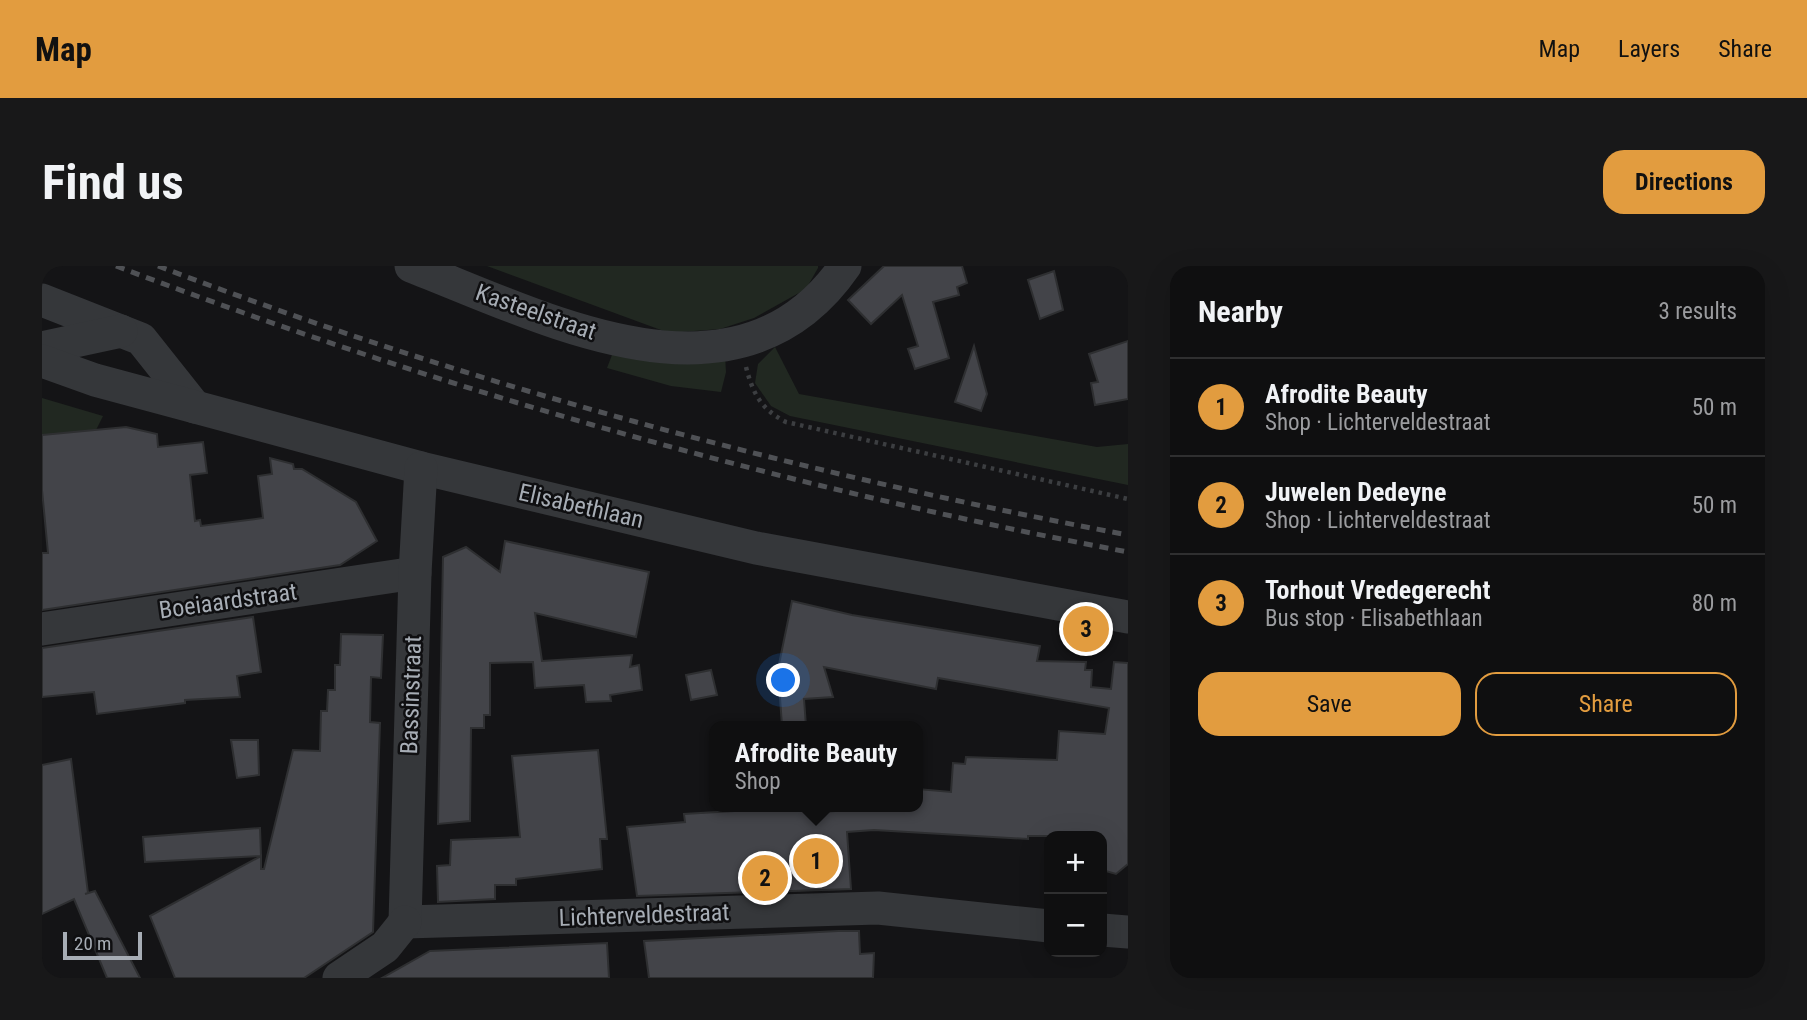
<!DOCTYPE html>
<html lang="en">
<head>
<meta charset="utf-8">
<style>
	:root { --surface:#0f0f10; --page:#181819; --text:#f1f3f6; --muted:#9b9c9f; --line:#2f2f30; --accent:#e29c3f }
	body { margin:0; font-family:"Roboto Condensed",sans-serif; background:var(--page); color:var(--text) }
	.controls { position:absolute; right:21px; bottom:21px; display:grid; overflow:hidden; border-radius:14px; box-shadow:0 7px 28px #0002 }
	.controls button { width:63px; height:63px; display:grid; place-items:center; padding:0; border:0; border-bottom:2px solid var(--line); background:var(--surface); color:var(--text); font:35px sans-serif }
	.scale { position:absolute; left:21px; bottom:18px; width:79px; box-sizing:border-box; padding-left:7px; border:4px solid #a7adb5; border-top:0; font-size:19px; line-height:24px; white-space:nowrap; color:#a7adb5; -webkit-text-stroke:5px #0f0f11; paint-order:stroke }
	.you { position:absolute; left:742px; top:415px; width:24px; height:24px; margin:-18px; border:5px solid #fff; border-radius:50%; background:#1a73e8; box-shadow:0 0 0 10px #1a73e833 }
	.badge { display:grid; place-items:center; width:46px; height:46px; border-radius:50%; background:var(--accent); color:#111; font-size:23px; font-weight:700 }
	.pin { position:absolute; translate:-50% -50%; border:4px solid #fff; box-shadow:0 2px 7px #0006 }
	.popup { position:absolute; left:667px; top:455px; width:214px; height:91px; box-sizing:border-box; display:grid; place-content:center; border-radius:14px; background:var(--surface); filter:drop-shadow(0 2px 5px #0005); font-size:23px; white-space:nowrap; color:var(--muted) }
	.popup b { font-size:26px; color:var(--text) }
	.popup::after { content:''; position:absolute; left:50%; top:100%; margin-left:-14px; border:14px solid transparent; border-top-color:var(--surface) }
	.list { margin:0; padding:0; list-style:none }
	h2 { display:flex; justify-content:space-between; align-items:center; height:91px; margin:0; padding:0 28px; font-size:30px }
	h2 small { font-size:23px; font-weight:400; color:var(--muted) }
	.list li { display:grid; grid-template-columns:46px 1fr auto; gap:21px; align-items:center; box-sizing:border-box; height:98px; padding:0 28px; border-top:2px solid var(--line) }
	.list b { display:block; font-size:26px; white-space:nowrap }
	.list p { margin:0; font-size:23px; white-space:nowrap; color:var(--muted) }
	.list em { font-size:23px; font-style:normal; color:var(--muted) }
	.actions { display:flex; gap:14px; padding:21px 28px }
	.actions a { flex:1; padding:16px 0; border:2px solid var(--accent); border-radius:21px; text-align:center; font-size:24px; color:var(--accent) }
	.actions .main { background:var(--accent); color:#111 }
	.map { position:relative; flex:none; width:1086px; height:712px; overflow:hidden; border-radius:21px }
	header { display:flex; align-items:center; gap:42px; box-sizing:border-box; height:98px; padding:0 35px; background:var(--accent); color:#111 }
	header strong { font-size:33px }
	nav { display:flex; gap:38px; margin-inline-start:auto; font-size:24px }
	.intro { display:flex; align-items:center; justify-content:space-between; box-sizing:border-box; height:168px; padding:0 42px }
	h1 { margin:0; font-size:49px }
	.button { padding:18px 32px; border-radius:21px; background:var(--accent); color:#111; font-size:24px; font-weight:700 }
	main { display:flex; gap:42px; padding:0 42px }
	aside { flex:1; background:var(--surface); border-radius:21px; box-shadow:0 7px 28px #0002 }
	.map>svg:first-child { display:block }
	.green { fill:#212821 }
	.building { fill:#434449; stroke:#2e2f31; stroke-width:2 }
	.lines { fill:none; stroke-linecap:round; stroke-linejoin:round }
	.path { stroke:#3c3e41; stroke-width:4.5; stroke-dasharray:3.5 5; stroke-linecap:butt }
	.minor { stroke:#35373a; stroke-width:33 }
	.rail { stroke:#4f5155; stroke-width:5; stroke-dasharray:9 7; stroke-linecap:butt }
	.labels { text-anchor:middle; dominant-baseline:central; stroke-width:5; stroke-linejoin:round; paint-order:stroke }
	.street-label { font-size:24px; fill:#a7adb5; stroke:#0f0f11 }
</style>
</head>
<body>
<header>
<strong>Map</strong>
<nav><a>Map</a><a>Layers</a><a>Share</a></nav>
</header>
<div class="intro"><h1>Find us</h1><a class="button">Directions</a></div>
<main>
<div class="map">
<svg width="1086" height="712" viewBox="0 0 1086 712">
	<rect width="100%" height="100%" fill="#141416"/>
	<g class="green">
		<path d="M445 0H776V2L764 23 712 52 678 63 627 67Z"/>
		<path d="M573 81 683 89 684 106 679 126 629 120 565 102Z"/>
		<path d="M733 81 757 128 1055 181 1086 178V219L748 150 729 140 713 117 716 98Z"/>
		<path d="M0 132 61 150 54 164 0 169Z"/>
	</g>
	<g class="building">
		<path d="M842 0H920L925 17 915 21 917 29 891 36 907 92 873 103 866 83 876 80 860 29 829 58 806 34Z"/>
		<path d="M1012 5 1021 44 998 53 986 14Z"/>
		<path d="M1086 75V133L1053 139 1049 117 1056 116 1047 88Z"/>
		<path d="M932 80 945 128 939 145 913 136Z"/>
		<path d="M84 161 115 168 116 181 161 176 165 207 148 209 153 255 158 254 159 260 221 252 216 210 230 208 228 192 251 198 252 203H260L314 236 335 275 298 299 0 344V287H6L0 224V169Z"/>
		<path d="M463 275 607 306 594 371 493 347 500 395 590 389 588 401 597 399 600 424 568 429 569 435 544 436 542 419 493 422 491 396 448 397V449H442V462H429L428 555 396 558 401 291 424 281 458 306Z"/>
		<path d="M750 335 810 349 998 380 995 395 1044 396 1043 404H1050L1049 421 1069 423 1072 396 1086 397V598L1074 608 1060 604V570H986V573L832 564 805 566 809 623 595 630 585 561 643 556 642 548 757 541H767L768 547 819 543V541H876V523L909 526 911 497 923 498 924 491 1015 494 1017 465 1063 468 1067 442 896 412 894 423 782 401 791 431 762 433 764 460H740L736 403Z"/>
		<path d="M211 351 219 406 195 410 198 431 143 434V437L55 448 52 426 0 431V382Z"/>
		<path d="M299 368 341 369 339 412 329 411 328 456 338 457 331 666 262 712H133L108 650 219 590V603H222L251 484 278 485 279 445H285L286 424H293V399H298Z"/>
		<path d="M669 404 675 429 649 434 644 409Z"/>
		<path d="M189 474H216L217 509 195 512Z"/>
		<path d="M556 484 565 573H558L560 603 474 613V619H453V633L396 636 395 600 408 599 409 574 478 571 470 490Z"/>
		<path d="M29 493 46 627 43 628 53 625 98 712H65L32 633 0 648V499Z"/>
		<path d="M218 562 219 590 103 596 101 571Z"/>
		<path d="M796 665H817L818 688 832 687 831 712H607L602 675Z"/>
		<path d="M565 677 567 712H340L388 685Z"/>
	</g>
	<g class="lines">
		<path class="path" d="M704 101C711 128 719 143 744 156L1086 233"/>
		<g class="minor">
			<path d="M369 0C503 52 696 155 803 0"/>
			<path d="M0 34 99 73 153 141"/>
			<path d="M0 82 79 65"/>
			<path d="M0 95 53 114 379 202 714 282 1086 351"/>
			<path d="M0 363 373 307"/>
			<path d="M363 656 836 642 1007 660"/>
			<path d="M363 656 373 307 379 202"/>
			<path d="M1060 664 1086 666"/>
			<path d="M297 712 343 681 363 656"/>
		</g>
		<g class="rail">
			<path d="M74 0C403 125 740 221 1086 286"/>
			<path d="M116 0C431 120 755 207 1086 269"/>
		</g>
	</g>
	<g class="labels">
		<g class="street-label">
			<text transform="translate(494 46) rotate(19)">Kasteelstraat</text>
			<text transform="translate(539 240) rotate(13)">Elisabethlaan</text>
			<text transform="translate(186 335) rotate(-8)">Boeiaardstraat</text>
			<text transform="translate(369 429) rotate(-88)">Bassinstraat</text>
			<text transform="translate(602 649) rotate(-2)">Lichterveldestraat</text>
		</g>
	</g>
</svg>
<div class="controls">
<button>+</button>
<button>−</button>
</div>
<div class="scale">20 m</div>
<div class="you"></div>
<div class="pin badge" style="left:774px;top:595px">1</div>
<div class="popup"><b>Afrodite Beauty</b>Shop</div>
<div class="pin badge" style="left:723px;top:612px">2</div>
<div class="pin badge" style="left:1044px;top:363px">3</div>
</div>
<aside>
<h2>Nearby<small>3 results</small></h2>
<ul class="list">
<li><span class="badge">1</span><div><b>Afrodite Beauty</b><p>Shop · Lichterveldestraat</p></div><em>50 m</em></li>
<li><span class="badge">2</span><div><b>Juwelen Dedeyne</b><p>Shop · Lichterveldestraat</p></div><em>50 m</em></li>
<li><span class="badge">3</span><div><b>Torhout Vredegerecht</b><p>Bus stop · Elisabethlaan</p></div><em>80 m</em></li>
</ul>
<div class="actions"><a class="main">Save</a><a>Share</a></div>
</aside>
</main>
</body>
</html>
